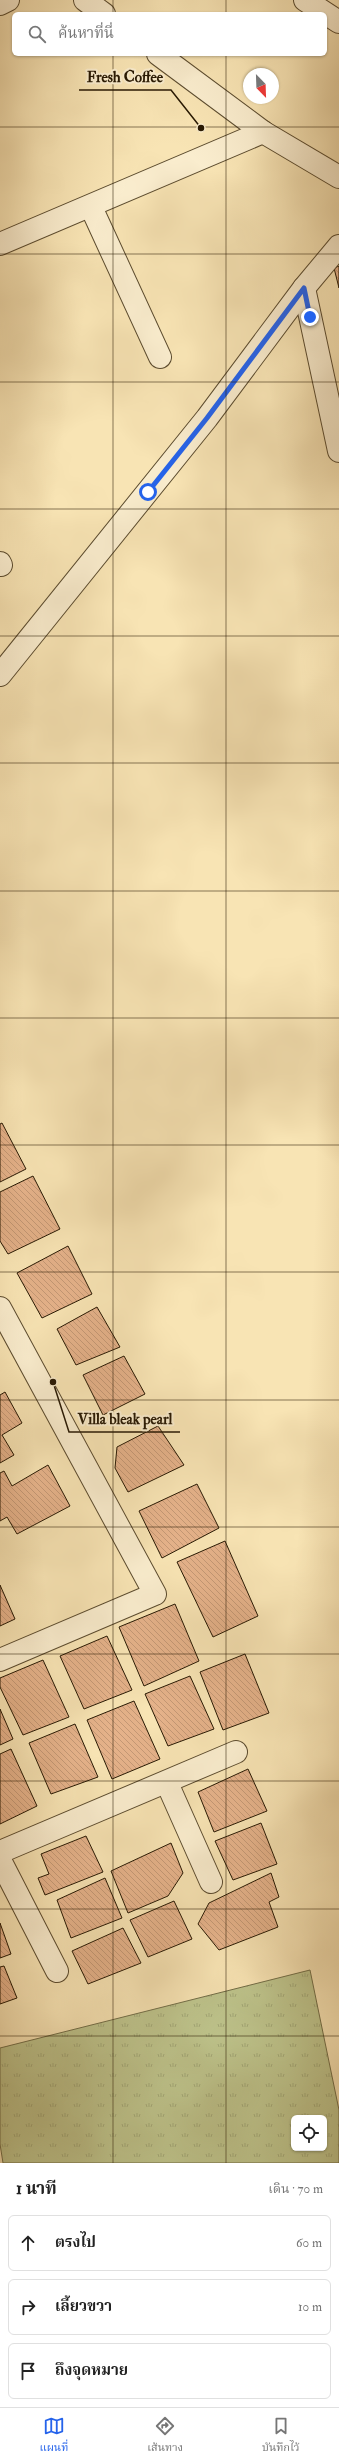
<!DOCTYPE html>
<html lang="th">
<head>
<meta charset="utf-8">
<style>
	:root { --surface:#fff; --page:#f6f6f6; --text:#222; --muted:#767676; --line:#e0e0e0; --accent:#2563eb }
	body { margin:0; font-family:"IM FELL Double Pica","Noto Serif Thai",serif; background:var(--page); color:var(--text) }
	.controls { position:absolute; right:12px; bottom:12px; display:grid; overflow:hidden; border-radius:6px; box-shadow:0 1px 3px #0004 }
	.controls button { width:36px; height:36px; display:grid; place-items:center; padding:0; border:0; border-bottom:1px solid var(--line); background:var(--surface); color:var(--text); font:20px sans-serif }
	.compass { position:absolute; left:243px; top:68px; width:36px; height:36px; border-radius:50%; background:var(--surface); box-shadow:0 1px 3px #0004; rotate:157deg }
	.stop { position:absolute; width:12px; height:12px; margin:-9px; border:3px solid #2563eb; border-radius:50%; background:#fff }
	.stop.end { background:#2563eb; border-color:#fff; box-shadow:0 1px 4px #0008 }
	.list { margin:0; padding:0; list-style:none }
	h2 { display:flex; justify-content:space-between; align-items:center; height:52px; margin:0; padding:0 16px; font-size:17px }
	h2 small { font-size:13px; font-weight:400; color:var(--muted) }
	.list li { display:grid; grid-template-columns:26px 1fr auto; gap:12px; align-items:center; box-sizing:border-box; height:56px; margin:0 8px 8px; padding:0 8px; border:1px solid var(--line); border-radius:6px }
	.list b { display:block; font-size:15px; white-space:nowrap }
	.list em { font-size:13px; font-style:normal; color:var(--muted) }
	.icon { flex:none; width:22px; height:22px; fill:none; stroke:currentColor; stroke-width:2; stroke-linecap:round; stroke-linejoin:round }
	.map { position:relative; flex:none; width:339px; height:2163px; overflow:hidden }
	.search { position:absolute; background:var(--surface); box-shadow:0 1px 3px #0004; left:12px; right:12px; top:12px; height:44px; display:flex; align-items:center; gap:10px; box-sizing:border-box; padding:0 14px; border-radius:6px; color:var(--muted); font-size:15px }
	.sheet { height:244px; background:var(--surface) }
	nav { display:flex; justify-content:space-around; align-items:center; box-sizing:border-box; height:56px; border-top:1px solid var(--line); background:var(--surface); font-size:11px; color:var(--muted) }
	nav a { display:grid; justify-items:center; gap:2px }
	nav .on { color:var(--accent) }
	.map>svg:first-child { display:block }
	.grass { fill:url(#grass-tufts); stroke:#736e48; fill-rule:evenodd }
	.building { fill:url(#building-back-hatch); stroke:#281903 }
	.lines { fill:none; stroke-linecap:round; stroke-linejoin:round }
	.street-casing { stroke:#5c4c2f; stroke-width:24 }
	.street { stroke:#faedce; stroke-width:22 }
	.route { stroke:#2563eb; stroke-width:5 }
	.grid { fill:none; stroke:#281903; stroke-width:1; stroke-opacity:0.55 }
	.leader { fill:none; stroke:#281903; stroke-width:1.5 }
	.callout-dot { fill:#281903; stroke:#faedce; stroke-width:1.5 }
	.callout-label { font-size:15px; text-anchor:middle; font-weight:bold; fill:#281903; stroke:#faedce; stroke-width:4; stroke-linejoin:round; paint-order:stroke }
</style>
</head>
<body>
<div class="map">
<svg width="339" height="2163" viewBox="0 0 339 2163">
	<defs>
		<pattern id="grass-tufts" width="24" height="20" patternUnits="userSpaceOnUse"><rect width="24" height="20" fill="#bec48c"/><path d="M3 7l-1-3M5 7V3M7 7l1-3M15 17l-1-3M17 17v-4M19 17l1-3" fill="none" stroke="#a3a877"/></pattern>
		<pattern id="building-back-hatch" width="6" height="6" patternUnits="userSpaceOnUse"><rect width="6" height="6" fill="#e5b28a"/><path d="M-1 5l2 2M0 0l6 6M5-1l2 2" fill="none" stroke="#c49875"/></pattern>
	</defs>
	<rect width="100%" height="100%" fill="#f8e4b4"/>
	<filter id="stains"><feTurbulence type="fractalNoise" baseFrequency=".005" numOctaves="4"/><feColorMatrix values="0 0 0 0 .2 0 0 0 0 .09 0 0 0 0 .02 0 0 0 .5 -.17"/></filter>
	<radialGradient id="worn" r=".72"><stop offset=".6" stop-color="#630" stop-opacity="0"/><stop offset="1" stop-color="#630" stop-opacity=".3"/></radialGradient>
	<path class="grass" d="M310 1970 339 2110V2163H3L0 2144V2048ZM294 2118H324V2148H294Z"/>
	<g class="building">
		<path d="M339 266V288L334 268Z"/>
		<path d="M2 1123 26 1169 0 1182V1124Z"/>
		<path d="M33 1176 60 1229 8 1254 0 1241V1192Z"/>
		<path d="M68 1246 92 1294 42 1318 17 1273Z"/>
		<path d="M97 1307 120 1347 76 1365 57 1329Z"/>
		<path d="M124 1356 145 1394 103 1415 83 1375Z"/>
		<path d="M5 1392 22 1423 2 1435 14 1455 0 1463V1395Z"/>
		<path d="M158 1426 184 1465 128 1492 115 1468 117 1447Z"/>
		<path d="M48 1465 70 1506 17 1534 7 1517 0 1521V1473L4 1471 12 1486Z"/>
		<path d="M197 1484 219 1528 162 1558 139 1511Z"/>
		<path d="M225 1541 258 1616 213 1637 177 1562Z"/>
		<path d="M0 1585 15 1619 0 1626Z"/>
		<path d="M175 1604 199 1661 144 1686 119 1627Z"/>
		<path d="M107 1636 132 1690 84 1709 60 1656Z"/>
		<path d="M245 1654 269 1713 223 1730 200 1672Z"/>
		<path d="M43 1660 69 1717 23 1735 0 1687V1678Z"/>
		<path d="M190 1676 214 1729 168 1746 145 1694Z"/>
		<path d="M134 1701 160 1759 112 1779 87 1720Z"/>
		<path d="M0 1709 13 1739 0 1745Z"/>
		<path d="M75 1724 98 1777 51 1794 29 1743Z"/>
		<path d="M11 1749 37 1806 0 1824V1754Z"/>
		<path d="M248 1769 267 1811 214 1832 198 1792Z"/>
		<path d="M261 1823 277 1864 233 1880 215 1841Z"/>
		<path d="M86 1836 103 1872 45 1895 38 1878 49 1874 41 1854Z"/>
		<path d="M171 1843 183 1873 168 1896 128 1913 111 1871Z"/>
		<path d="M271 1873 279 1897 269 1902 278 1927 219 1950 198 1924 209 1903Z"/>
		<path d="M105 1878 122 1918 71 1938 57 1900Z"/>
		<path d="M174 1901 192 1939 148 1957 130 1920Z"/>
		<path d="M0 1923 11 1954 0 1958Z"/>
		<path d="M123 1928 141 1963 88 1984 72 1951Z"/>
		<path d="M4 1966 17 1998 0 2004V1967Z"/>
	</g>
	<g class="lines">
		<defs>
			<g id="street">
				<path d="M85 0 104 14"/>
				<path d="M305 0 339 22"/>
				<path d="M0 4 8 0"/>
				<path d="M158 54 263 132 339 177"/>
				<path d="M91 207 160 357"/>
				<path d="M0 244 263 132"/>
				<path d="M304 288 339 451"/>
				<path d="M0 563 1 565"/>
				<path d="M0 675 207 418 304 288 339 246"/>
				<path d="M0 1308 155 1594 0 1660"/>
				<path d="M167 1783 211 1882"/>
				<path d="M0 1852 236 1752"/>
				<path d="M0 1860 57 1971"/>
			</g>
		</defs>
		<use href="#street" class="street-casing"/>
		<use href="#street" class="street"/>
	</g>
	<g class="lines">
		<path class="route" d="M148 492 207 418 304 288 310 317"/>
	</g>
	<path class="grid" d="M113 0V14M226 0V14M113 54V2163M226 54V2163M0 127H339M0 254H339M0 382H339M0 509H339M0 636H339M0 763H339M0 891H339M0 1018H339M0 1145H339M0 1272H339M0 1400H339M0 1527H339M0 1654H339M0 1781H339M0 1909H339M0 2036H339"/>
	<path class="leader" d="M201 128L171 90H79M53 1382L69 1432H180"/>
	<g class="callout-dot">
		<circle cx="201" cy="128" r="4"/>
		<circle cx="53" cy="1382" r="4"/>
	</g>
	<g class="callout-label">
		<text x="125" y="82">Fresh Coffee</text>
		<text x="125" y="1424">Villa bleak pearl</text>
	</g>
	<rect width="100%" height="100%" filter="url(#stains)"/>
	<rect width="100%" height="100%" fill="url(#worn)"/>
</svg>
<div class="controls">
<button><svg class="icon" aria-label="locate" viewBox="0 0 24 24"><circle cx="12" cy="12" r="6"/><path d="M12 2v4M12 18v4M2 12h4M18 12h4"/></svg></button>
</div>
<svg class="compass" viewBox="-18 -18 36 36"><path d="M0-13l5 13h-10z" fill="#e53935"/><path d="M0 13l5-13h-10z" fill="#767676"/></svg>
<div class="stop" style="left:148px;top:492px"></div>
<div class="stop end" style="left:310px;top:317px"></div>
<div class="search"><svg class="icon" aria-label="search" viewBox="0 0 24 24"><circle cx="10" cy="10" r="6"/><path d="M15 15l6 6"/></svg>ค้นหาที่นี่</div>
</div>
<section class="sheet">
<h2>1 นาที<small>เดิน · 70 m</small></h2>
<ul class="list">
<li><svg class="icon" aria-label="ahead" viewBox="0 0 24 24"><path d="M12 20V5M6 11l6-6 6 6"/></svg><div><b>ตรงไป</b></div><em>60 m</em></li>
<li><svg class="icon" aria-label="right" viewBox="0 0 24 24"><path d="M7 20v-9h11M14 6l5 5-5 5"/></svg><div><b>เลี้ยวขวา</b></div><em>10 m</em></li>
<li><svg class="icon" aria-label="arrive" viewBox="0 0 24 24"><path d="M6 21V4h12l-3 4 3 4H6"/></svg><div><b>ถึงจุดหมาย</b></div></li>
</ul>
</section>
<nav>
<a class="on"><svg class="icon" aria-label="map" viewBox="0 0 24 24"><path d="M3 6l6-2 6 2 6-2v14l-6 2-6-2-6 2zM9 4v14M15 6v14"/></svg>แผนที่</a>
<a><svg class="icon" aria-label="directions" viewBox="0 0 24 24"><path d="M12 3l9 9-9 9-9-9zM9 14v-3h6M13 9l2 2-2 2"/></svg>เส้นทาง</a>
<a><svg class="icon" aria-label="saved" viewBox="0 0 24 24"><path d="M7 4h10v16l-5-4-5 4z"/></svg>บันทึกไว้</a>
</nav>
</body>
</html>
